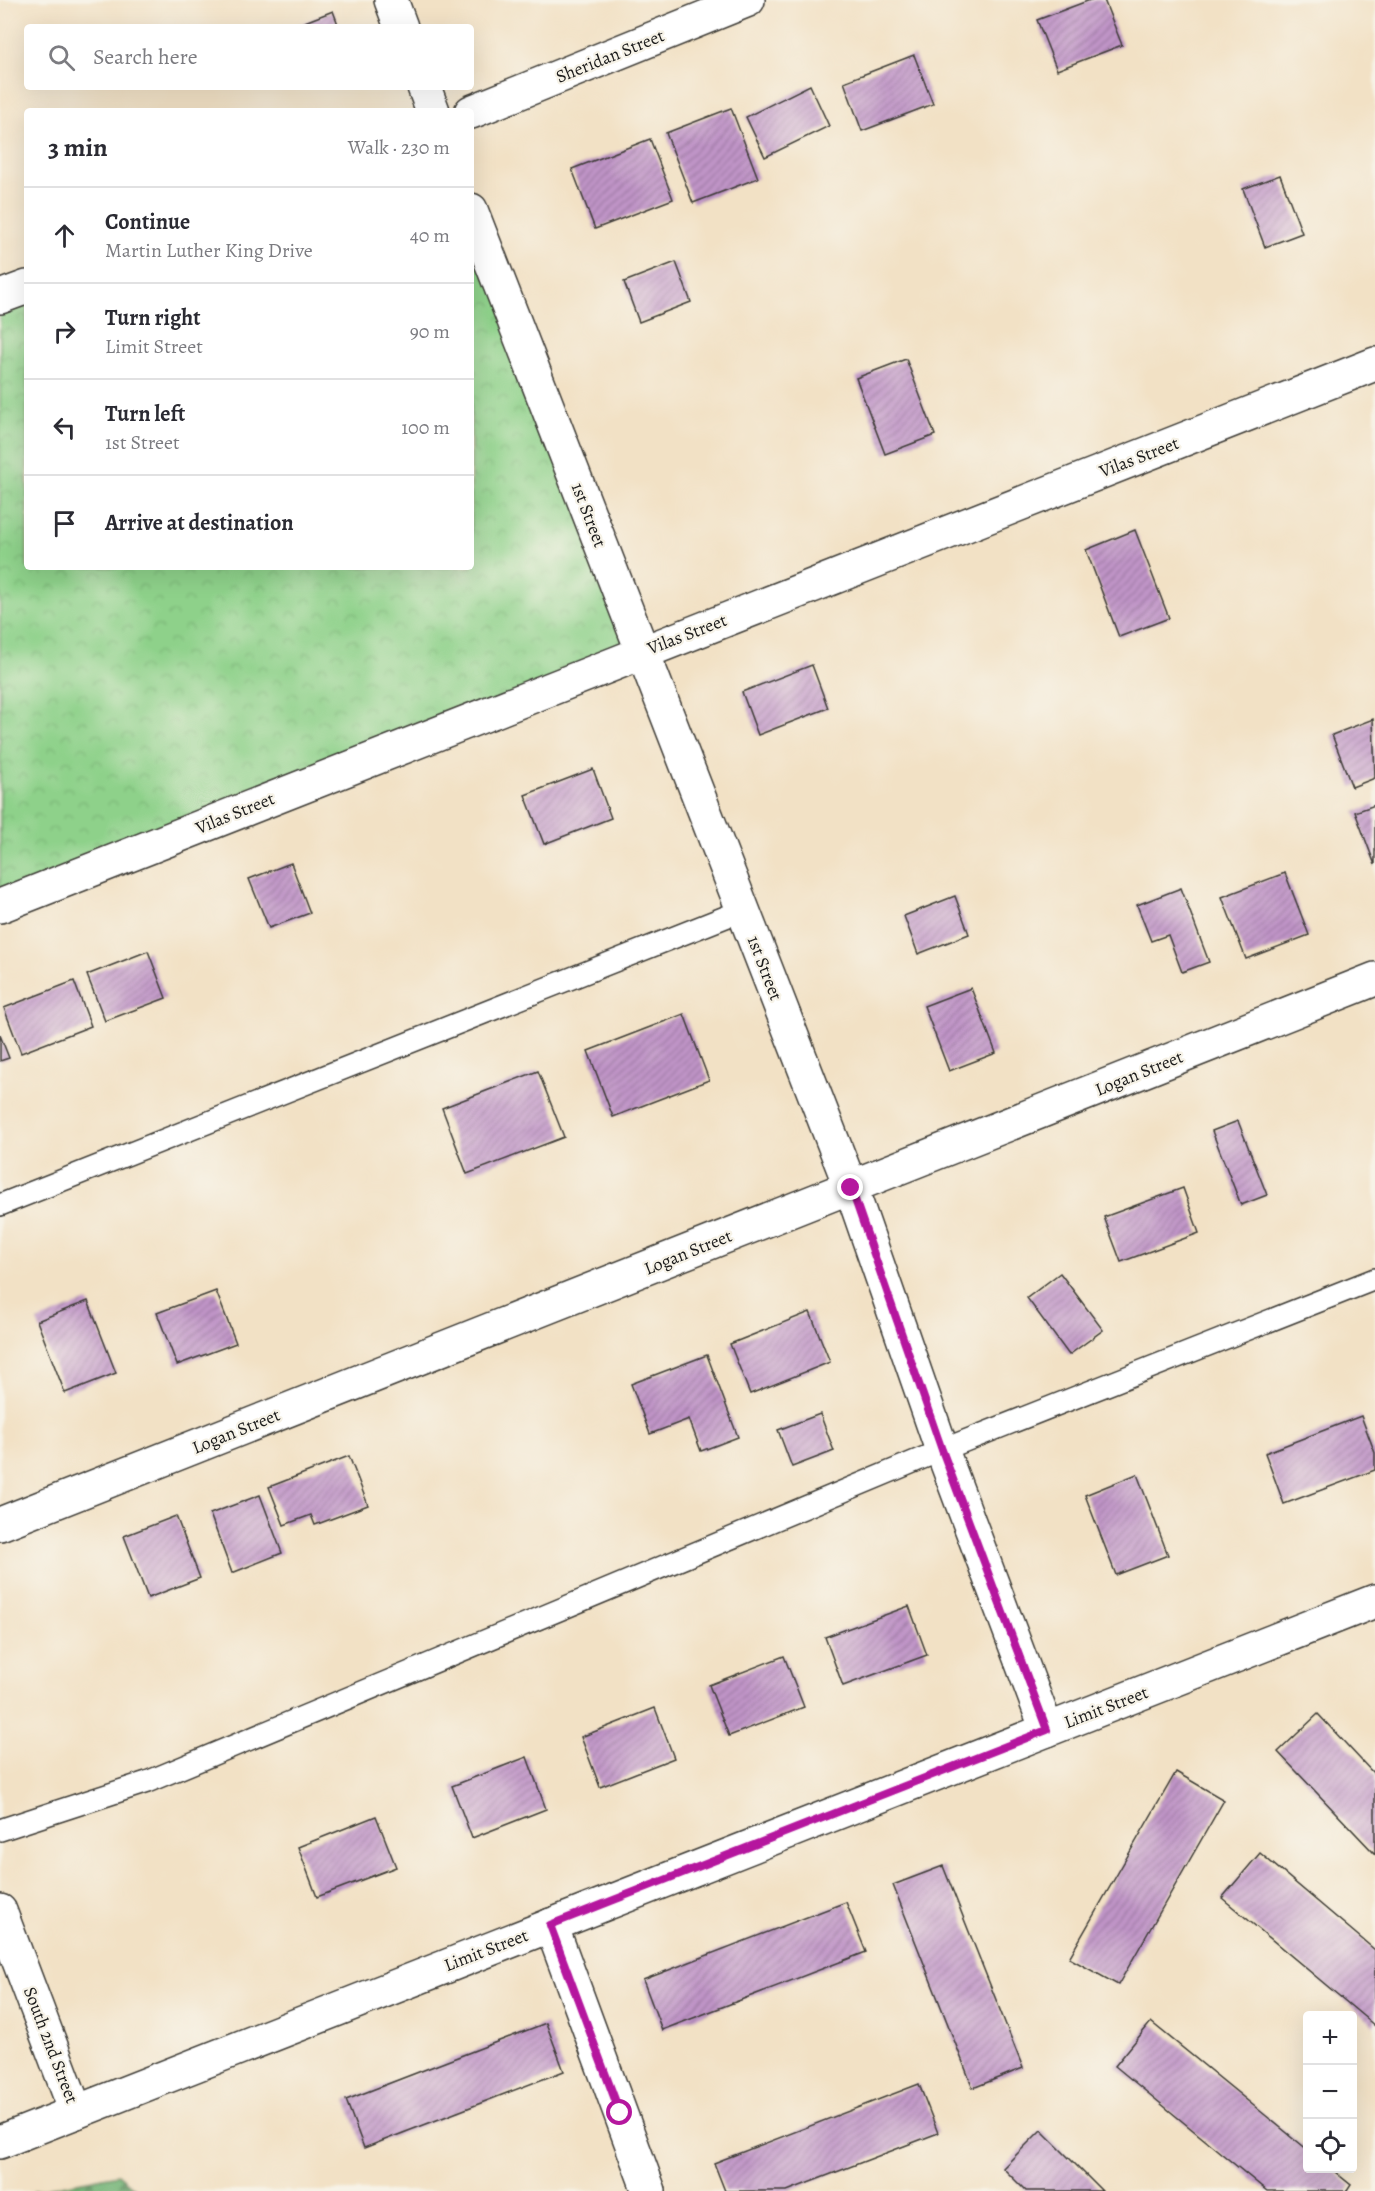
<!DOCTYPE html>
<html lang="en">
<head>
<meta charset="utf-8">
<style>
	:root { --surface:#fff; --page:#f7f7f7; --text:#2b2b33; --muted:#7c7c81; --line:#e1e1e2 }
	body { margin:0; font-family:Alegreya,serif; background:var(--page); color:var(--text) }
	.controls { position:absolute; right:18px; bottom:18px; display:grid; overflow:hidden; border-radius:6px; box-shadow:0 6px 24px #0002 }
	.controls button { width:54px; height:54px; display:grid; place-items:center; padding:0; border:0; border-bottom:2px solid var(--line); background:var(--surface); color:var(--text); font:30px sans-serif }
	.stop { position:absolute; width:18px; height:18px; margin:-14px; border:4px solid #b5179e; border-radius:50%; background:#fff }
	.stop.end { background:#b5179e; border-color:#fff; box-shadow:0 2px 6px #0008 }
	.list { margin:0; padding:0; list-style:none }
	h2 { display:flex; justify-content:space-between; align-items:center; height:78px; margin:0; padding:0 24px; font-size:26px }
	h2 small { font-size:20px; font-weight:400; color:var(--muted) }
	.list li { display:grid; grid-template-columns:39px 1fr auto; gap:18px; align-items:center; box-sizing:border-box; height:96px; padding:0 24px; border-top:2px solid var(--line) }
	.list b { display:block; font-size:22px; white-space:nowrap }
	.list p { margin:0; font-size:20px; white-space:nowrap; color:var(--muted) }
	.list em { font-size:20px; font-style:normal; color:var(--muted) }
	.icon { flex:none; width:33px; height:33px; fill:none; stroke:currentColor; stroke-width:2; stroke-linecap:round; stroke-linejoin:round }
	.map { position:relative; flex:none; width:1375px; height:2191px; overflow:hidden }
	.search { position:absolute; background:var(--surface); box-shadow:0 6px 24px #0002; left:24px; top:24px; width:450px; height:66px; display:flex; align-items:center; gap:15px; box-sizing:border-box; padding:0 21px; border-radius:6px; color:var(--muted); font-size:22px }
	.panel { position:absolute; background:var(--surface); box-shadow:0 6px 24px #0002; left:24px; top:108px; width:450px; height:462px; border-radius:6px }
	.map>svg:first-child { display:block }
	.forest { fill:url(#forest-firs); stroke:#476849; stroke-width:1.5 }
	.park { fill:url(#park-crowns); stroke:#557653; stroke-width:1.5 }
	.building { fill:url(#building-hatch) }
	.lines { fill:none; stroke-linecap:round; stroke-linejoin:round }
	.service-casing { stroke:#3c3a35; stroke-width:24 }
	.minor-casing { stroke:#3c3a35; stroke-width:36 }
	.tertiary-casing { stroke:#3c3a35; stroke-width:36 }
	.service { stroke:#fff; stroke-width:21 }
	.minor { stroke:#fff; stroke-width:33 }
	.tertiary { stroke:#fff; stroke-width:33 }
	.route { stroke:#b5179e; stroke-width:8 }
	.labels { text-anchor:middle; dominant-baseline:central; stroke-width:4.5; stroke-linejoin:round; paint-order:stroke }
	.street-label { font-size:18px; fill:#1c1c1c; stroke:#f7f3e8 }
</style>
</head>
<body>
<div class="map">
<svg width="1375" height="2191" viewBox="0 0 1375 2191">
	<defs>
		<pattern id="forest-firs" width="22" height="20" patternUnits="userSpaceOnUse" patternTransform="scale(1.5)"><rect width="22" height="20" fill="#72b376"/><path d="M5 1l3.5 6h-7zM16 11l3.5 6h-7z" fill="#5d9160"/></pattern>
		<pattern id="park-crowns" width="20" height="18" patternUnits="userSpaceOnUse" patternTransform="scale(1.5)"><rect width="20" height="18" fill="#8ed18a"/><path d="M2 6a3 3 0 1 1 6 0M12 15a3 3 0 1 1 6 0" fill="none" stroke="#7ab376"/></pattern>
		<pattern id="building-hatch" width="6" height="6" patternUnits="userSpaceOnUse" patternTransform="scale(1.5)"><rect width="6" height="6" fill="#c094c7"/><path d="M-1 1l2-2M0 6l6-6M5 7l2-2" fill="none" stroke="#9b78a1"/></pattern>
	</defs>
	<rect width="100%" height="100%" fill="#f7f3e8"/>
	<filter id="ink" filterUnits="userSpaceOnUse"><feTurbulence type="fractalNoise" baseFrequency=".0167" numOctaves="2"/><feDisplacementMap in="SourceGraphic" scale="12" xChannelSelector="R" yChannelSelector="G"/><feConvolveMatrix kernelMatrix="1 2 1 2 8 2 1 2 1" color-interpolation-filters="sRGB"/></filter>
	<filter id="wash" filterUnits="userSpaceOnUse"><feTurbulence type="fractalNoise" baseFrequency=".008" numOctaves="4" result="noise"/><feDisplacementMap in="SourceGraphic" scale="24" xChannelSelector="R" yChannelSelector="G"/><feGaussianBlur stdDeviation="1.35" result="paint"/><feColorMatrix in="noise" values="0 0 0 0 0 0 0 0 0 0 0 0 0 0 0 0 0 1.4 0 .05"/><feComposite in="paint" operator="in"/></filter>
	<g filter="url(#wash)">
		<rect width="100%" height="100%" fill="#f2e1c5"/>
		<path class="forest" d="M118 2174 138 2191H32Z"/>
		<path class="park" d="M471 210 641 652 0 906V297L27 287V567H471Z"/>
		<g id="blocks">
			<g class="building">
				<path d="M1090 0H1104L1122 45 1057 70 1037 20Z"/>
				<path d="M333 11 339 27H292Z"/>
				<path d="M914 55 933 104 862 131 844 82Z"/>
				<path d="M810 85 829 126 765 157 746 117Z"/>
				<path d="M731 108 758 178 693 203 666 133Z"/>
				<path d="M650 139 673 199 595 229 572 169Z"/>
				<path d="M1280 175 1302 233 1265 247 1243 189Z"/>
				<path d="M676 262 691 302 639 322 624 282Z"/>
				<path d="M906 359 935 435 885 454 856 378Z"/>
				<path d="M1135 530 1169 618 1119 637 1086 550Z"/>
				<path d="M812 665 828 708 758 735 742 692Z"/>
				<path d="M1373 719 1375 778 1352 787 1332 735Z"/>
				<path d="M593 769 611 818 544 844 525 795Z"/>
				<path d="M1375 805V865L1355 812Z"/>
				<path d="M291 863 310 913 269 928 249 879Z"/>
				<path d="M1285 873 1309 935 1246 959 1222 897Z"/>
				<path d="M1181 888 1209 962 1182 972 1168 935 1151 941 1137 905Z"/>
				<path d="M955 896 969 934 918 954 904 916Z"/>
				<path d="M148 951 166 998 105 1021 87 975Z"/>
				<path d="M74 981 91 1026 21 1053 4 1008Z"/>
				<path d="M971 988 996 1053 949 1071 924 1006Z"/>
				<path d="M684 1014 709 1080 613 1117 588 1051Z"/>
				<path d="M0 1035 9 1058 0 1061Z"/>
				<path d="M538 1071 564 1137 467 1174 442 1108Z"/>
				<path d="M1238 1121 1267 1195 1241 1205 1212 1131Z"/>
				<path d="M1183 1188 1199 1233 1121 1262 1104 1217Z"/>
				<path d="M1060 1273 1103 1330 1069 1355 1027 1298Z"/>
				<path d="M216 1291 236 1343 177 1365 157 1313Z"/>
				<path d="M88 1301 116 1373 65 1393 37 1321Z"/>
				<path d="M810 1312 830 1362 750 1394 730 1344Z"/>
				<path d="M707 1355 738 1437 701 1451 689 1419 650 1434 631 1384Z"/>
				<path d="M820 1414 834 1451 792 1467 778 1430Z"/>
				<path d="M1361 1416 1375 1453V1470L1284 1504 1265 1453Z"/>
				<path d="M349 1456 368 1505 315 1525 311 1515 284 1525 269 1487Z"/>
				<path d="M1137 1474 1168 1555 1116 1575 1085 1495Z"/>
				<path d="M260 1495 282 1553 232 1573 210 1514Z"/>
				<path d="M176 1516 200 1578 148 1598 124 1536Z"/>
				<path d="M909 1606 927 1655 843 1686 825 1637Z"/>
				<path d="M784 1656 804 1707 729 1736 709 1685Z"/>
				<path d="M655 1708 674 1758 600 1787 581 1737Z"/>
				<path d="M1318 1714 1375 1775V1854L1278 1752Z"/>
				<path d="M527 1757 546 1809 472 1838 452 1786Z"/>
				<path d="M1176 1772 1224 1800 1118 1985 1069 1958Z"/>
				<path d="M376 1816 396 1867 317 1897 298 1847Z"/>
				<path d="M1260 1853 1375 1950V2026L1222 1898Z"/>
				<path d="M943 1866 1023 2068 973 2088 893 1885Z"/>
				<path d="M846 1902 866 1952 662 2030 643 1980Z"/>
				<path d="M1151 2022 1308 2150V2168H1330L1351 2185 1347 2191H1267L1115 2066Z"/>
				<path d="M546 2023 564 2071 364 2148 346 2100Z"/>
				<path d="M919 2084 938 2133 787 2191H725L714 2163Z"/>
				<path d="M1041 2130 1102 2191H1026L1003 2168Z"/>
			</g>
		</g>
	</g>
	<g filter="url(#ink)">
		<use href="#blocks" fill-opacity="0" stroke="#3c3a35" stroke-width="1.5"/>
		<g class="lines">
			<defs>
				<g id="service">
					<path d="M0 1205 743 910"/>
					<path d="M0 1830 147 1782 942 1450 1375 1279"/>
				</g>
				<g id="minor">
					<path d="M391 0 401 27"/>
					<path d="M424 87 433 111"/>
					<path d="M471 112 748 0"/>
					<path d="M471 210 851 1188 942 1450 1047 1730"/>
					<path d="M0 297 27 287"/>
					<path d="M0 906 1375 364"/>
					<path d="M0 1524 1375 979"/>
					<path d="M0 1911 76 2112"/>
					<path d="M551 1925 649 2191"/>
				</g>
				<path id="tertiary" d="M0 2142 1375 1601"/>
			</defs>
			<use href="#service" class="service-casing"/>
			<use href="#minor" class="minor-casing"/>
			<use href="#tertiary" class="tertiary-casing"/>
			<use href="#service" class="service"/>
			<use href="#minor" class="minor"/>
			<use href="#tertiary" class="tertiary"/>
		</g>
	</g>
	<g class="lines" filter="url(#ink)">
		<path class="route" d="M620 2113 550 1925 1047 1730 942 1450 851 1188"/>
	</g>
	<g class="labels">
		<g class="street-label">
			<text transform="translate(610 56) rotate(-22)">Sheridan Street</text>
			<text transform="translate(1139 457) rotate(-21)">Vilas Street</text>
			<text transform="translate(589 515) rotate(69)">1st Street</text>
			<text transform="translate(687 634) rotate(-21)">Vilas Street</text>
			<text transform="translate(235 813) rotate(-22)">Vilas Street</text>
			<text transform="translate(765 968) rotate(69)">1st Street</text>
			<text transform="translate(1139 1073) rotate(-22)">Logan Street</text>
			<text transform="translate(688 1252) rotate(-22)">Logan Street</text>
			<text transform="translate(236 1431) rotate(-22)">Logan Street</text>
			<text transform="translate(1106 1707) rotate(-21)">Limit Street</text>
			<text transform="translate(486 1950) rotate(-21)">Limit Street</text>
			<text transform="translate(51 2045) rotate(69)">South 2nd Street</text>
		</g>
	</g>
</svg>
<div class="controls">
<button>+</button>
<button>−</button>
<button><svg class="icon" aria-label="locate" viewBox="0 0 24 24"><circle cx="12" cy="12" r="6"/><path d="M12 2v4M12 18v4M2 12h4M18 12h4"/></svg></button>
</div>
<div class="stop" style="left:620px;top:2113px"></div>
<div class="stop end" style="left:851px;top:1188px"></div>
<div class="search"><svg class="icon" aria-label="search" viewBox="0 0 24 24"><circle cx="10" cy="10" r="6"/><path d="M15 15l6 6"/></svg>Search here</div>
<section class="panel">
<h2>3 min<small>Walk · 230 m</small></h2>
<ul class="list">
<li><svg class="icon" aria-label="ahead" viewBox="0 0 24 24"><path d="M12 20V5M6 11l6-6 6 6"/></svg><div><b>Continue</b><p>Martin Luther King Drive</p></div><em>40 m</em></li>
<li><svg class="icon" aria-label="right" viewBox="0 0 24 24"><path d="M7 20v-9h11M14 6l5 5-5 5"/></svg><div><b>Turn right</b><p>Limit Street</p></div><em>90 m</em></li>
<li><svg class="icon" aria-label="left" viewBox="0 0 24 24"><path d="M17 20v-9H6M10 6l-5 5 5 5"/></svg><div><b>Turn left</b><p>1st Street</p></div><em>100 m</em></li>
<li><svg class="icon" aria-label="arrive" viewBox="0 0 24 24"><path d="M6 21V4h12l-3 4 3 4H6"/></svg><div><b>Arrive at destination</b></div></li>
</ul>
</section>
</div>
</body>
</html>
